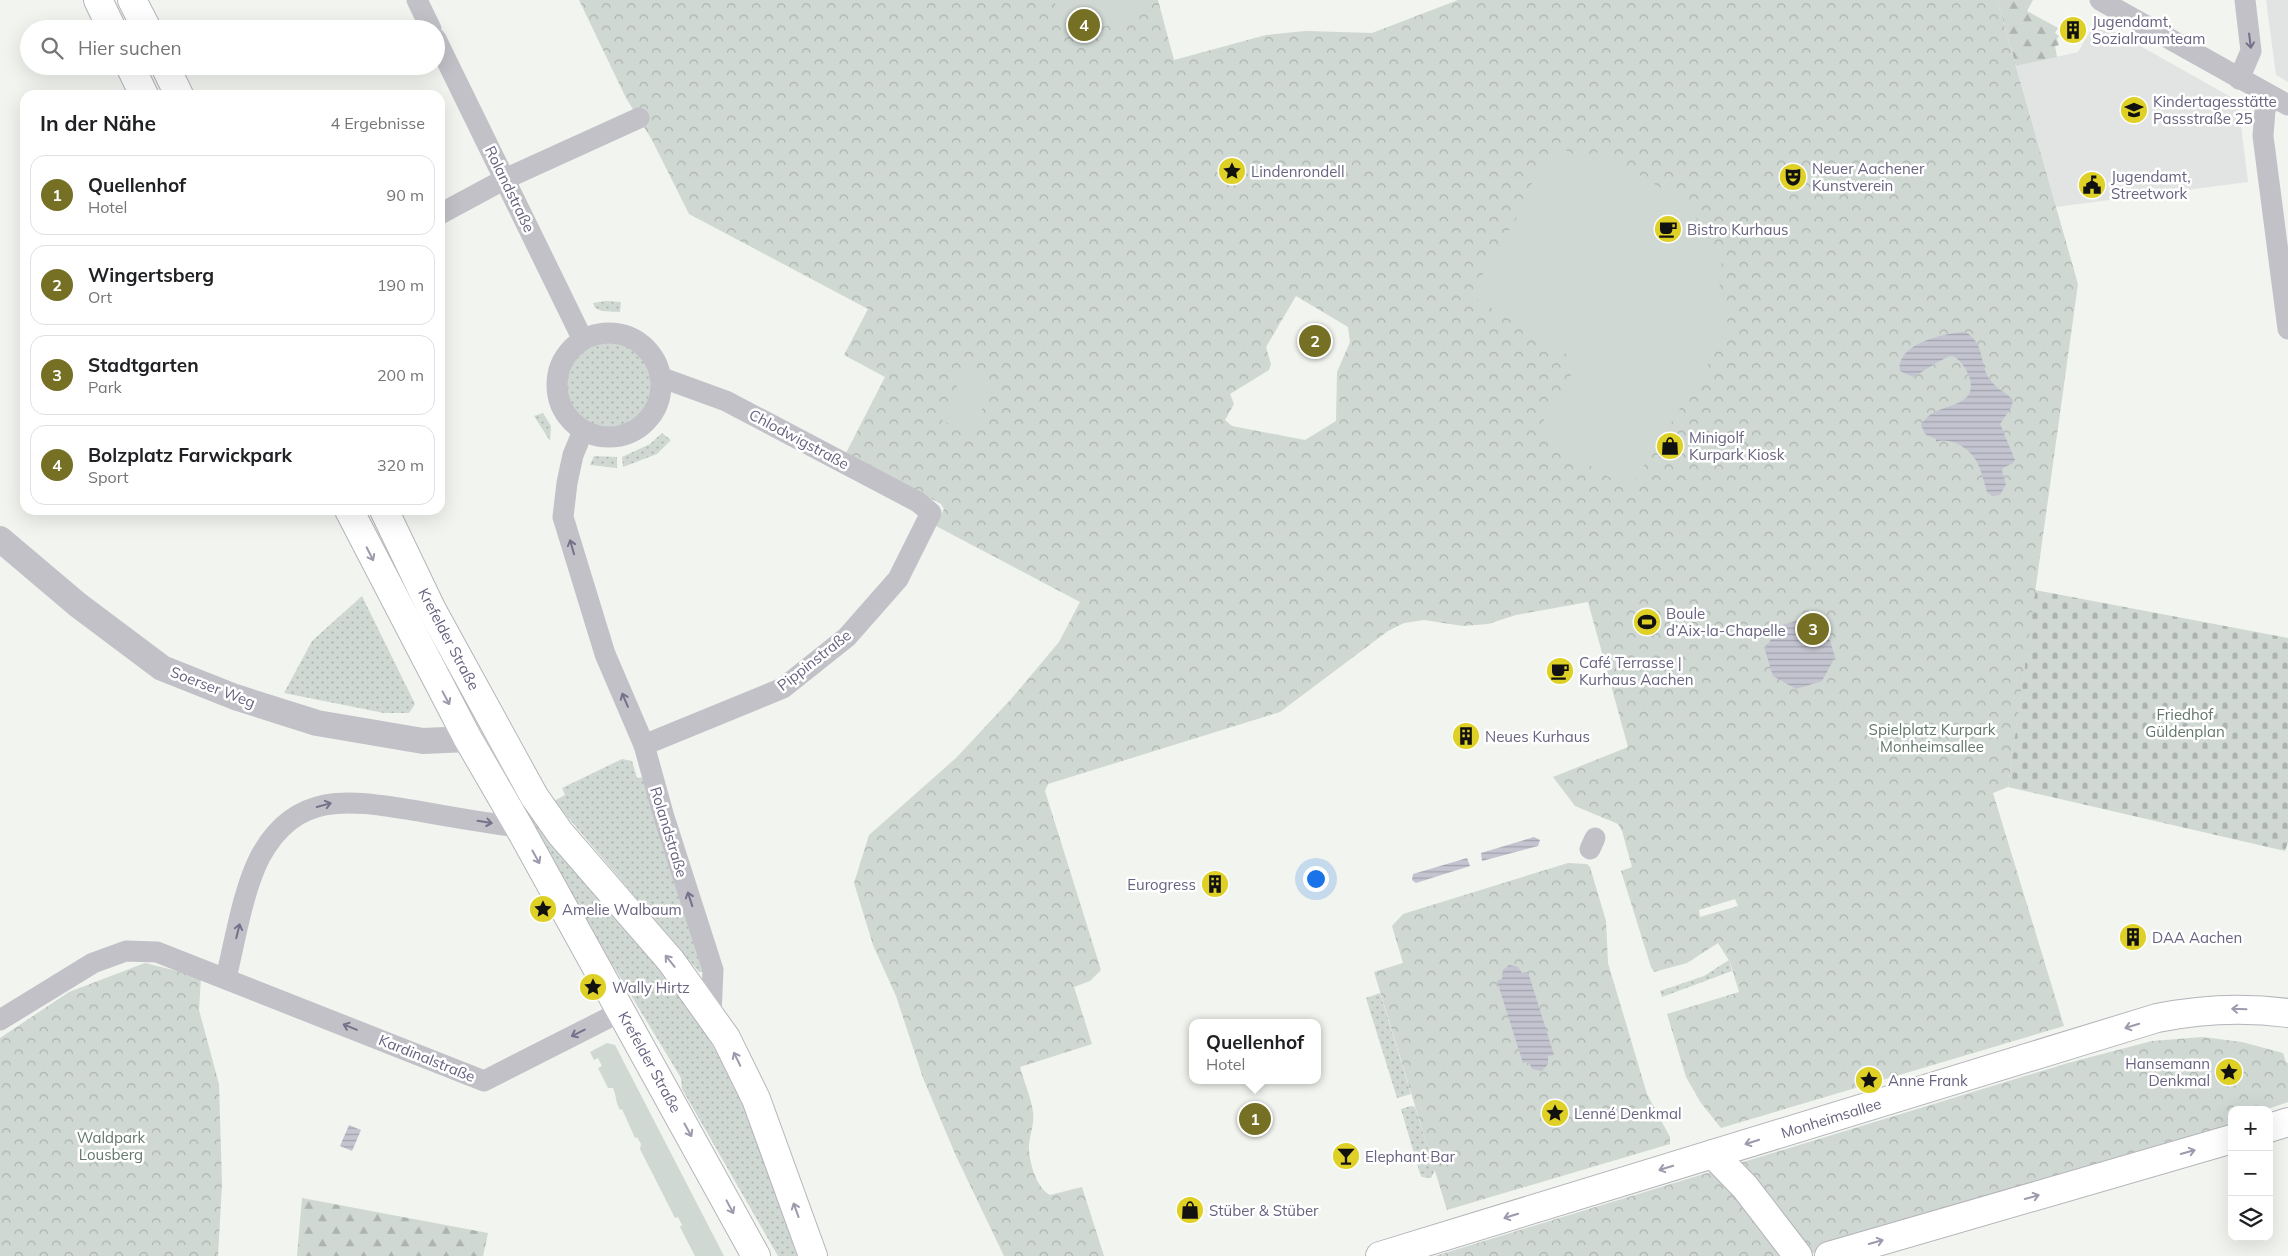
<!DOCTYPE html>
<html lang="de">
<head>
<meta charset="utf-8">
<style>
	:root { --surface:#fff; --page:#f6f6f6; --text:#202124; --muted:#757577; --line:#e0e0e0; --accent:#757024 }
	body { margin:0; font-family:Mulish,sans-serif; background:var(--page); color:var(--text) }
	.controls { position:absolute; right:15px; bottom:15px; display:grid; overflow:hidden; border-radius:10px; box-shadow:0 5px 20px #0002 }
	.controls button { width:45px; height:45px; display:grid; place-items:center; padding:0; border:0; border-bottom:1px solid var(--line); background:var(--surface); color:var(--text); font:25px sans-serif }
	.you { position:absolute; left:1315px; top:878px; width:18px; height:18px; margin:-12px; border:4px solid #fff; border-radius:50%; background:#1a73e8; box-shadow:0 0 0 8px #1a73e833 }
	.badge { display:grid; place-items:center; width:32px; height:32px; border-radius:50%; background:var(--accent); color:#fff; font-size:16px; font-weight:700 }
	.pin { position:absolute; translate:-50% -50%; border:2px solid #fff; box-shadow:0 1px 5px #0006 }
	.popup { position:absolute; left:1189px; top:1019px; width:132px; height:65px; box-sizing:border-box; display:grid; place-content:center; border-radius:10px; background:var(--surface); filter:drop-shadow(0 1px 4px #0005); font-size:16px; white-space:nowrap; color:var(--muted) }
	.popup b { font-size:19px; color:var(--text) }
	.popup::after { content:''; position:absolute; left:50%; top:100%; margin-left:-10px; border:10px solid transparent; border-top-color:var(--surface) }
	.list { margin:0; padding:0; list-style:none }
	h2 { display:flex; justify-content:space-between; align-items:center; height:65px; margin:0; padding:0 20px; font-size:21px }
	h2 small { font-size:16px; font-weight:400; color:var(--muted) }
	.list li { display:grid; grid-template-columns:32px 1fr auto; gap:15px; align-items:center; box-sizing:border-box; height:80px; margin:0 10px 10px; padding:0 10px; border:1px solid var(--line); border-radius:15px }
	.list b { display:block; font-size:19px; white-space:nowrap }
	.list p { margin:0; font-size:16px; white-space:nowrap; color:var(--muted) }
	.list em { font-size:16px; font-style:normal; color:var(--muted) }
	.icon { flex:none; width:28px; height:28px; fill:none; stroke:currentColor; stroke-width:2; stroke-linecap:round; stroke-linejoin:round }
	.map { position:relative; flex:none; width:2288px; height:1256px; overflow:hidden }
	.search { position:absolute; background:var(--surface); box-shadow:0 5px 20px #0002; left:20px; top:20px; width:425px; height:55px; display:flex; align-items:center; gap:12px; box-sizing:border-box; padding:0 18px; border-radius:28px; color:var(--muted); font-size:19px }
	.panel { position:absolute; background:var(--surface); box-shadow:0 5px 20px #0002; left:20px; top:90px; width:425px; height:425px; border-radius:15px }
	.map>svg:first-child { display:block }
	.built { fill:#e2e4e3 }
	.grass { fill:url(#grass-dots) }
	.forest { fill:url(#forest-firs) }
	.cemetery { fill:url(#cemetery-stones) }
	.park { fill:url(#park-crowns); fill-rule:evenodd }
	.garden { fill:#cfd8d2 }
	.water { fill:url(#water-rules) }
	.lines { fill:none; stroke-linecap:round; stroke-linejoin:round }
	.primary-casing { stroke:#b5b4bb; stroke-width:30 }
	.minor { stroke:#c2c1c8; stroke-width:21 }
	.tertiary { stroke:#c2c1c8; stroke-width:26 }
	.primary { stroke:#fff; stroke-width:28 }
	.oneway { stroke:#75718b }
	.oneway2 { stroke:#9c9aac }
	.labels { text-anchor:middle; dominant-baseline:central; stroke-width:5; stroke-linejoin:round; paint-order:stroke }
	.poi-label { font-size:15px; fill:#676380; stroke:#fff; text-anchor:start }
	.street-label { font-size:15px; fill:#676380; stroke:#fff }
	.park-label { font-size:15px; fill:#62776c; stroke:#fff }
</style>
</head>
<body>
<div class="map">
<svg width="2288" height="1256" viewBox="0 0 2288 1256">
	<defs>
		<pattern id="grass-dots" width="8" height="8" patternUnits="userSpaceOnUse" patternTransform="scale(1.25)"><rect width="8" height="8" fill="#cfd8d2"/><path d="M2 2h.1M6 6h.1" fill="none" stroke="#acb3b0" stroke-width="1.8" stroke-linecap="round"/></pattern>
		<pattern id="forest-firs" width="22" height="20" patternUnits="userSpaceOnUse" patternTransform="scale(1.25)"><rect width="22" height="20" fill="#cfd8d2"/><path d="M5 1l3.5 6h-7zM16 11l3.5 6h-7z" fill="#acb3b0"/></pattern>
		<pattern id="cemetery-stones" width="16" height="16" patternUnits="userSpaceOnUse" patternTransform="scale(1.25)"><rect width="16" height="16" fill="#cfd8d2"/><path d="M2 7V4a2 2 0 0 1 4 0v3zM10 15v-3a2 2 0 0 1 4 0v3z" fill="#acb3b0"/></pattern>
		<pattern id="park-crowns" width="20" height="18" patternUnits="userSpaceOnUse" patternTransform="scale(1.25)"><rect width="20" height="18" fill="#cfd8d2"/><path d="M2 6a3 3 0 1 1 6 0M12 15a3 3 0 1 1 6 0" fill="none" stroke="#acb3b0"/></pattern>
		<pattern id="water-rules" width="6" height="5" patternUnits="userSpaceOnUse" patternTransform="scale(1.25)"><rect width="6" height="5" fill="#c3c4cf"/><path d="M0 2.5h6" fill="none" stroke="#a2a3ad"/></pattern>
	</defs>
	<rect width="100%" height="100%" fill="#f1f4ef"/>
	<g class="built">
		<path d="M2266 0H2288V82L2276 75Z"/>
		<path d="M2096 21 2238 101 2248 182 2056 207 2016 66 2078 52Z"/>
	</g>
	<g class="grass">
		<path d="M606 301 621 302 620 312 602 311 595 308 593 303Z"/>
		<circle cx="607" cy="385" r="44"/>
		<path d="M543 413 551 426 550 441 534 416Z"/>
		<path d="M662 433 671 440 657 454 623 467 622 457 650 444Z"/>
		<path d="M594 456 617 457V468L590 465Z"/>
		<path d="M362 596 415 704 409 713H384L284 693 312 641Z"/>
		<path d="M622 759 632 761 637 778 644 777 703 972H699L554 801 565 795 562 788Z"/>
		<path d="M516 798C563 862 619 917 668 979 708 1029 735 1085 762 1143L759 1148 797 1256H778L682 1089 681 1078 600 944 594 942Z"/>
		<path d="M1729 960 1732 971 1662 997 1660 991 1704 976Z"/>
		<path d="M1380 993 1411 1094 1397 1098 1366 998Z"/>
		<path d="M1411 1106 1415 1107 1435 1170 1431 1178 1422 1177 1420 1174 1401 1109Z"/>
	</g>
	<g class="forest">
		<path d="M1997 0H2033L2027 11 2058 28 2055 33 2059 36 2057 39 2059 45 2055 46 2057 57 2016 66Z"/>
		<path d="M302 1198 488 1233 483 1256H297Z"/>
	</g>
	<path class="cemetery" d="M2035 590 2288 638V842L2285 851 2008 787Z"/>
	<g class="park">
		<path d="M579 0H1158L1174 60 1266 35 1306 31 1372 33 1458 0H1997L2078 284 2008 787 1993 793 2064 1026 1721 1128 1701 1103 1686 1077 1667 1014 1739 992 1730 962 1718 943 1687 963 1654 972 1651 967 1621 871 1632 867 1622 831 1618 824 1575 806 1553 777 1628 747 1588 602 1516 615 1488 624 1463 626 1424 620 1404 623 1388 631 1280 712 1048 784 1045 791 1101 970 1090 981 1074 987 1092 1044 1020 1067C1024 1082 1031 1097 1033 1112 1035 1125 1028 1138 1029 1150 1030 1165 1037 1188 1050 1195L1082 1187 1104 1256H1004L956 1156 923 1078 896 996 873 945 854 883 869 835 956 758 1012 698 1059 642 1080 602 936 526 944 509 941 504 846 453 885 377 844 355 868 309 689 214 652 140 626 98ZM1296 296 1348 327 1350 342 1337 372 1336 421 1305 440 1232 426 1225 420 1234 404 1230 394 1269 370 1271 364 1266 347ZM1735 899 1738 906 1700 917 1699 910Z"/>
		<path d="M1568 863 1587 864 1590 867 1606 921 1608 963 1647 1094 1670 1137V1144L1447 1210 1374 972 1403 963 1392 926 1403 914Z"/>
		<path d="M145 963 201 977 199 1010 219 1084 222 1184 218 1256H0V1038L69 992Z"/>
		<path d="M2203 1037 2242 1042 2283 1053 2286 1062 2288 1063V1102L2265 1110H2232V1123L2212 1136 1802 1256H1435L2068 1063 2152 1041Z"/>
	</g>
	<g class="garden">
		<path d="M1054 0H1134L1139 16 1065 38Z"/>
		<path d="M1556 144 1590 165 1599 150 1687 204 1722 258 1719 294 1730 330 1629 489 1536 433 1579 362 1470 295 1533 191 1529 188Z"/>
		<path d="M965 370 994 386 969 435 940 419Z"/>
		<path d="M607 1043 615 1045 724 1256H695L680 1227 682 1225 678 1217 675 1218 640 1149 641 1144 637 1137 635 1138 622 1109 620 1110C615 1101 617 1097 613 1088H608L598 1068 602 1066 598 1058 594 1060 590 1052Z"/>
	</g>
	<g class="water">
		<path d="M1966 332C1988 348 1977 365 1992 382 1997 389 2007 393 2013 400L2011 408 2000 424 2015 460 2013 463 2003 468 2002 471 2006 484 2000 495 1992 496 1987 492C1981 471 1979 455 1958 444 1951 441 1942 439 1936 442V439L1925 434 1921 425C1934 405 1953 410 1967 397 1979 385 1961 356 1951 356 1944 357 1921 373 1913 377L1900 371C1896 343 1946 333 1966 332Z"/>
		<path d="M1803 619 1827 631 1835 657 1822 681 1796 689 1773 676 1765 650 1778 626Z"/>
		<path d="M1534 837 1540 840 1538 846 1482 861 1481 853Z"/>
		<path d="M1467 858 1470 866 1416 883 1412 880 1413 874Z"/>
		<path d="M1509 965 1518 967 1522 973 1528 972 1554 1055 1548 1056V1064L1542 1071 1532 1069 1529 1062 1523 1063 1497 981 1502 979 1503 970Z"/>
		<path d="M349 1125 361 1130 352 1151 340 1146Z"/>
	</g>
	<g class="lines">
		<defs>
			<g id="primary">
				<path d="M98 0 112 29"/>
				<path d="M132 0 147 29"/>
				<path d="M130 66 144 95"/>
				<path d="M165 66 179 95"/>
				<path d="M349 510 468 739 519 827 756 1256"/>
				<path d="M384 510 432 610 534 796 560 833 671 961 726 1038 756 1099 813 1256"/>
				<path d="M2269 1128 2288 1122"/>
				<path d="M1713 1154 1745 1187 1798 1256"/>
				<path d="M1380 1256 2157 1018C2201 1009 2243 1007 2288 1013"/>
				<path d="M1829 1256 2232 1139"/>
			</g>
		</defs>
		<use href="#primary" class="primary-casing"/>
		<g class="minor">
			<path d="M417 0 431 29"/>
			<path d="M2100 0 2288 105"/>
			<path d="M436 39 583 340"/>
			<path d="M2239 79 2251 51 2245 0"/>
			<path d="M2271 96 2265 110 2263 136 2288 329"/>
			<path d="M440 214 505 179 639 118"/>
			<circle cx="609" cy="385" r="52"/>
			<path d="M583 431 573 455 567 483 563 517 605 654 644 745 664 817 713 970 711 1014"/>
			<path d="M644 745 783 688 847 637 898 579 931 513 918 502 726 401 660 377"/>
			<path d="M1590 849 1595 838"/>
			<path d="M226 978C235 941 243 890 260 857 297 788 354 801 418 811 451 817 485 823 519 827"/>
			<path d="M0 1020 93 963 126 951 157 952 484 1081 622 1011"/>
		</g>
		<path class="tertiary" d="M0 539 78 605 162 668 235 697 317 723 423 741 468 739 516 768"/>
		<use href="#primary" class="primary"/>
	</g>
	<defs><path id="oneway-shaft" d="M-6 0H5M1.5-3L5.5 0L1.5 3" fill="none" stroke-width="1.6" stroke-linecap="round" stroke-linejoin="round" transform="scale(1.25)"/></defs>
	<g class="oneway">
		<use href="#oneway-shaft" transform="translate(2250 41) rotate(83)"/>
		<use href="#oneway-shaft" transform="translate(572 547) rotate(-106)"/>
		<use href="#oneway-shaft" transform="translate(625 700) rotate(-113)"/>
		<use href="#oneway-shaft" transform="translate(324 805) rotate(-15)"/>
		<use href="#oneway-shaft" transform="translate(485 822) rotate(9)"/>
		<use href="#oneway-shaft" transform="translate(690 899) rotate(-108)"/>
		<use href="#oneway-shaft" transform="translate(238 931) rotate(-76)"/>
		<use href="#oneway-shaft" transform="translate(350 1027) rotate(-158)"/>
		<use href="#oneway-shaft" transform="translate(578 1033) rotate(153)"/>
	</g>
	<g class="oneway2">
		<use href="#oneway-shaft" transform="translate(370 554) rotate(63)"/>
		<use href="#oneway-shaft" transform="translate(446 698) rotate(62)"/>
		<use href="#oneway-shaft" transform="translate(536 857) rotate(61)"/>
		<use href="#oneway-shaft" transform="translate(670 961) rotate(-129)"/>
		<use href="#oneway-shaft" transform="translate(2239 1009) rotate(-178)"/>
		<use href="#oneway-shaft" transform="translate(2132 1026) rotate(163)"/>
		<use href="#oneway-shaft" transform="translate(737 1059) rotate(-116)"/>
		<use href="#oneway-shaft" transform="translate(688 1130) rotate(61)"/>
		<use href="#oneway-shaft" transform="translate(1752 1142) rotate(162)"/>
		<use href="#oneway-shaft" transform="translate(2188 1152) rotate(-16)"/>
		<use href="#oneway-shaft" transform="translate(1666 1168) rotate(163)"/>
		<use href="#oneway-shaft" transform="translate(2032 1197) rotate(-16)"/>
		<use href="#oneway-shaft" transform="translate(730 1207) rotate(62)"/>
		<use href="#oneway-shaft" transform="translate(796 1210) rotate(-110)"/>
		<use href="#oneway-shaft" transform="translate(1511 1216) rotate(163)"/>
		<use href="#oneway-shaft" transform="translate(1876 1242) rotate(-16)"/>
	</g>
	<defs>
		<symbol id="building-disc" viewBox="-11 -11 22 22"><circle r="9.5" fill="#ded025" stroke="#fff"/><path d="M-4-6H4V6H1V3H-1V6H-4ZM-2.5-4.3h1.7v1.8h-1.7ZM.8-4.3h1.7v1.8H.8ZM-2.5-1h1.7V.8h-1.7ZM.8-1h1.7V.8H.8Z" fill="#111"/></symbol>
		<symbol id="school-disc" viewBox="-11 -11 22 22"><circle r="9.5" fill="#ded025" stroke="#fff"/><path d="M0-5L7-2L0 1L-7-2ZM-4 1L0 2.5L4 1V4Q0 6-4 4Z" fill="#111"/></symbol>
		<symbol id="sight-disc" viewBox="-11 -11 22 22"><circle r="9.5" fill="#ded025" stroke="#fff"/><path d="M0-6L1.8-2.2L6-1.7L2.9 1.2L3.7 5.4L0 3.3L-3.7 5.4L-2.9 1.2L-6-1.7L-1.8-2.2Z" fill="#111"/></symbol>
		<symbol id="theatre-disc" viewBox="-11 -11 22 22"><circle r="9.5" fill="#ded025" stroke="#fff"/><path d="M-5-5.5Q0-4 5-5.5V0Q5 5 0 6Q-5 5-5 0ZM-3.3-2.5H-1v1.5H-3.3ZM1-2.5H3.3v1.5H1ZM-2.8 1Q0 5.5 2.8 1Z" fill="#111"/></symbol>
		<symbol id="civic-disc" viewBox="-11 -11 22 22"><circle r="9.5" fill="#ded025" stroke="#fff"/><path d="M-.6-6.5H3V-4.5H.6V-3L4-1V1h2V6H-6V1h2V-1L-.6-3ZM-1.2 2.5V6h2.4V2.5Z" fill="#111"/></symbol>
		<symbol id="cafe-disc" viewBox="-11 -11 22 22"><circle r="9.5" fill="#ded025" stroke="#fff"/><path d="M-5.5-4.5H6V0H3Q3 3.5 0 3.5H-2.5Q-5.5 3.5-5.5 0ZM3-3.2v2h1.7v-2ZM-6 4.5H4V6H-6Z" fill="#111"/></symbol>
		<symbol id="shop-disc" viewBox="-11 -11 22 22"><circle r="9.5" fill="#ded025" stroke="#fff"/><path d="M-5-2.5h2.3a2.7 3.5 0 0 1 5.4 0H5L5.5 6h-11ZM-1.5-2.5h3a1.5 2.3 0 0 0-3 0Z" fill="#111"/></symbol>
		<symbol id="stadium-disc" viewBox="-11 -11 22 22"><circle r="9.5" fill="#ded025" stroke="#fff"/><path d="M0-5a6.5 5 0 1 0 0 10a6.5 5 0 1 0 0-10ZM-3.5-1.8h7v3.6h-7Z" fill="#111"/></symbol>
		<symbol id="bar-disc" viewBox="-11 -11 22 22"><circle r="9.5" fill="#ded025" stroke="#fff"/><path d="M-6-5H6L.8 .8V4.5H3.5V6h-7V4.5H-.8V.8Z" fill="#111"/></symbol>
	</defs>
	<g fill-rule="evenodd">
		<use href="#building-disc" x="2057" y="14" width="32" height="32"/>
		<use href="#school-disc" x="2118" y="94" width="32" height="32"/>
		<use href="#sight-disc" x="1216" y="155" width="32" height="32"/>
		<use href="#theatre-disc" x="1777" y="161" width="32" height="32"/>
		<use href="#civic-disc" x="2076" y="169" width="32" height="32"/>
		<use href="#cafe-disc" x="1652" y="213" width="32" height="32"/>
		<use href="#shop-disc" x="1654" y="430" width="32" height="32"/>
		<use href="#stadium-disc" x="1631" y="606" width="32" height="32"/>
		<use href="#cafe-disc" x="1544" y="655" width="32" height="32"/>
		<use href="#building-disc" x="1450" y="720" width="32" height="32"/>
		<use href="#building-disc" x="1199" y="868" width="32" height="32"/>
		<use href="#sight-disc" x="527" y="893" width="32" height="32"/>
		<use href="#building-disc" x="2117" y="921" width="32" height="32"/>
		<use href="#sight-disc" x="577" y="971" width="32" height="32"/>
		<use href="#sight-disc" x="2213" y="1056" width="32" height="32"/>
		<use href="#sight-disc" x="1853" y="1064" width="32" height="32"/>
		<use href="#sight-disc" x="1539" y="1097" width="32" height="32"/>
		<use href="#bar-disc" x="1330" y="1140" width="32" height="32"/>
		<use href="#shop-disc" x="1174" y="1194" width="32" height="32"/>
	</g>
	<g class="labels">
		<g class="poi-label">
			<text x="2092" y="21">Jugendamt,<tspan x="2092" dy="17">Sozialraumteam</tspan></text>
			<text x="2153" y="101">Kindertagesstätte<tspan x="2153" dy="17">Passstraße 25</tspan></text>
			<text x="1812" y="168">Neuer Aachener<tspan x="1812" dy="17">Kunstverein</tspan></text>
			<text x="1251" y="171">Lindenrondell</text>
			<text x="2111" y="176">Jugendamt,<tspan x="2111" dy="17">Streetwork</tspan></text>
			<text x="1687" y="229">Bistro Kurhaus</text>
			<text x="1689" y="437">Minigolf<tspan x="1689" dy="17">Kurpark Kiosk</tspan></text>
			<text x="1666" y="613">Boule<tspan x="1666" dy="17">d’Aix-la-Chapelle</tspan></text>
			<text x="1579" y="662">Café Terrasse |<tspan x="1579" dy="17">Kurhaus Aachen</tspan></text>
			<text x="1485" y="736">Neues Kurhaus</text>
			<text x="1196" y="884" text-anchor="end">Eurogress</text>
			<text x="562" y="909">Amelie Walbaum</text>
			<text x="2152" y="937">DAA Aachen</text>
			<text x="612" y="987">Wally Hirtz</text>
			<text x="2210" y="1063" text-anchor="end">Hansemann<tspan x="2210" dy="17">Denkmal</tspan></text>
			<text x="1888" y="1080">Anne Frank</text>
			<text x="1574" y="1113">Lenné Denkmal</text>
			<text x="1365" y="1156">Elephant Bar</text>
			<text x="1209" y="1210">Stüber &amp; Stüber</text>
		</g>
		<g class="street-label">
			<text transform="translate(510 189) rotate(64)">Rolandstraße</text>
			<text transform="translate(799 439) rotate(28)">Chlodwigstraße</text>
			<text transform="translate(449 639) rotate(62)">Krefelder Straße</text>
			<text transform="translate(814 660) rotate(-38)">Pippinstraße</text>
			<text transform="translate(213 687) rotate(21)">Soerser Weg</text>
			<text transform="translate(669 832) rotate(73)">Rolandstraße</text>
			<text transform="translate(427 1058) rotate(22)">Kardinalstraße</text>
			<text transform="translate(650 1062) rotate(61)">Krefelder Straße</text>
			<text transform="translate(1831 1118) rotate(-17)">Monheimsallee</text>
		</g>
		<g class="park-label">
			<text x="2185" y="714">Friedhof<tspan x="2185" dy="17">Güldenplan</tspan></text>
			<text x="1932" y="729">Spielplatz Kurpark<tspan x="1932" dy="17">Monheimsallee</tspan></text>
			<text x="111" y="1137">Waldpark<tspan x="111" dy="17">Lousberg</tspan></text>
		</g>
	</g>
</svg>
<div class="controls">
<button>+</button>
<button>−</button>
<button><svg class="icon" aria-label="layers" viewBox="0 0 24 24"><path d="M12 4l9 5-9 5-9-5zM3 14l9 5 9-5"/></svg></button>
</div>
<div class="you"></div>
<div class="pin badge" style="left:1255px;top:1119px">1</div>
<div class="popup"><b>Quellenhof</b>Hotel</div>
<div class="pin badge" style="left:1315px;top:341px">2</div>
<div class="pin badge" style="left:1813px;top:629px">3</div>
<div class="pin badge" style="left:1084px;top:25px">4</div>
<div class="search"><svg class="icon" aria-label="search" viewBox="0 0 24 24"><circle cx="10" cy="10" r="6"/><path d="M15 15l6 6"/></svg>Hier suchen</div>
<section class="panel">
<h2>In der Nähe<small>4 Ergebnisse</small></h2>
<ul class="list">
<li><span class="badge">1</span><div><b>Quellenhof</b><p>Hotel</p></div><em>90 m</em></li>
<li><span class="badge">2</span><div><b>Wingertsberg</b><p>Ort</p></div><em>190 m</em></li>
<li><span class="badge">3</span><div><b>Stadtgarten</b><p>Park</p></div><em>200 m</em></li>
<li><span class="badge">4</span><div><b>Bolzplatz Farwickpark</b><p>Sport</p></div><em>320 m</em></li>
</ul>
</section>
</div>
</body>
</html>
